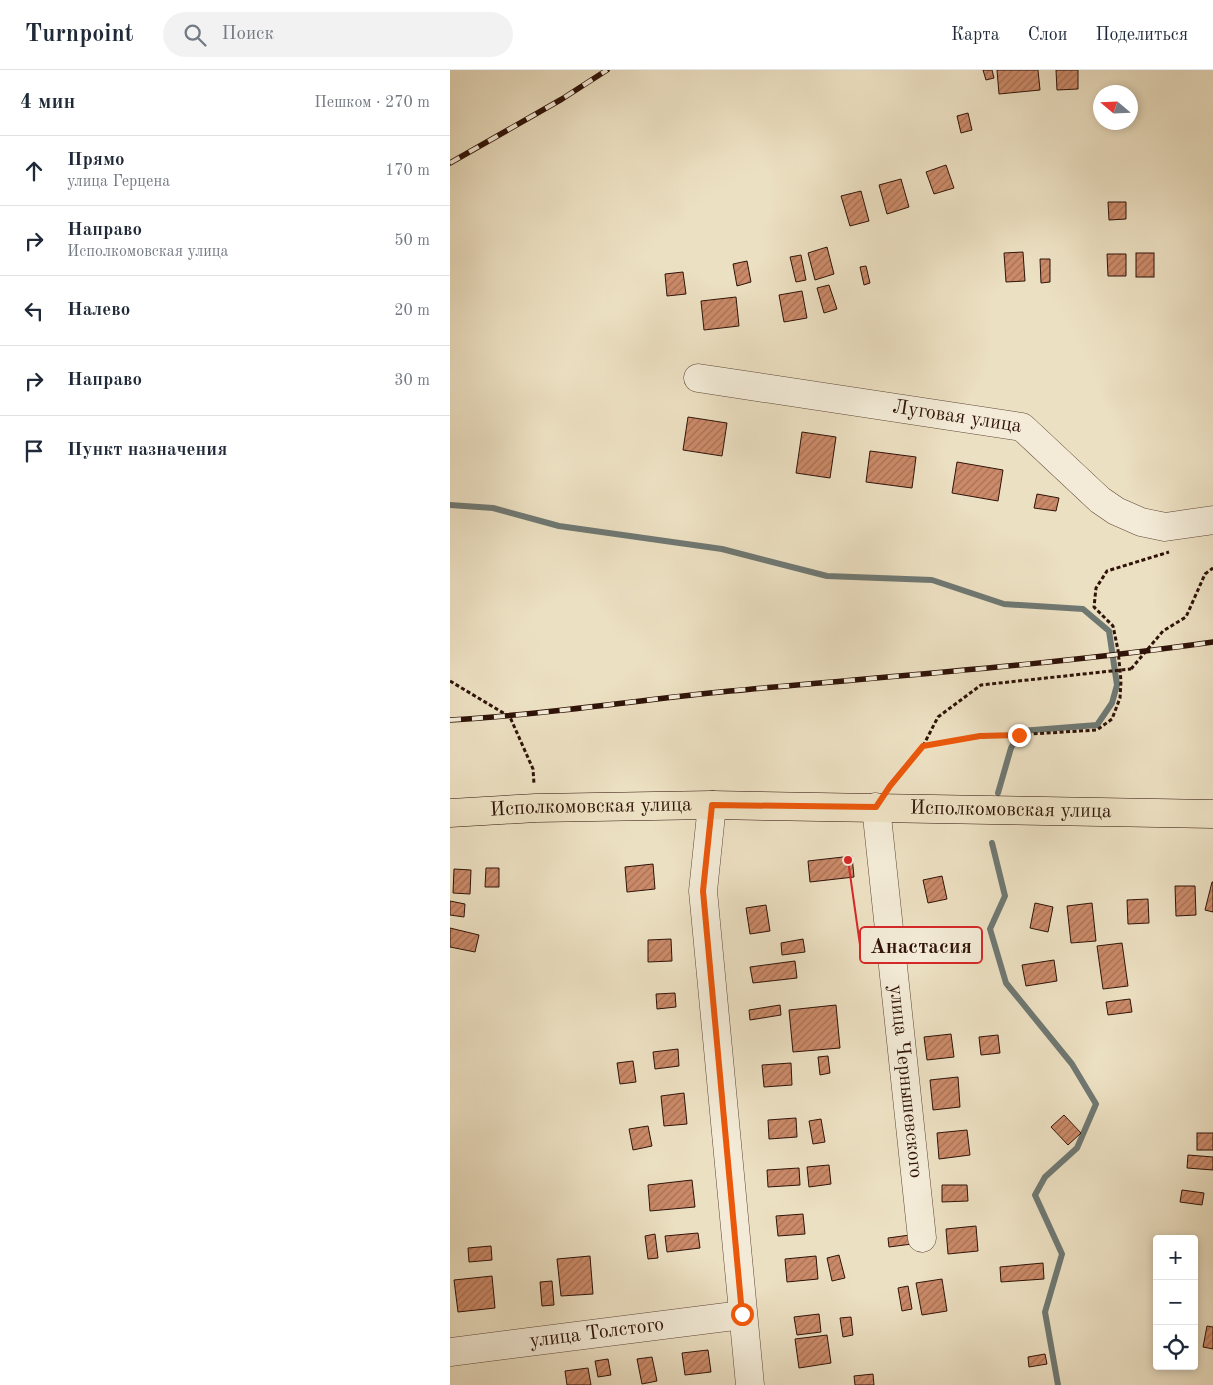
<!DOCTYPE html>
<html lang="ru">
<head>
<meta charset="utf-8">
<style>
	:root { --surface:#fff; --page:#f2f2f3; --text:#1f2937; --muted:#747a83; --line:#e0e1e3 }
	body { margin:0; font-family:"Old Standard TT",serif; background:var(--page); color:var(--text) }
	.controls { position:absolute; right:15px; bottom:15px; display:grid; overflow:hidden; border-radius:5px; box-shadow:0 2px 8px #0003 }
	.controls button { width:45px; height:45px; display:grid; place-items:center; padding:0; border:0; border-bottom:1px solid var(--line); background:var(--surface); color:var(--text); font:25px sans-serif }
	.compass { position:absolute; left:643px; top:15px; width:45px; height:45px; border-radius:50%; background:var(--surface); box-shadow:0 2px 8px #0003; rotate:289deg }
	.stop { position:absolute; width:15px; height:15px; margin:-11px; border:4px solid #ea580c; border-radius:50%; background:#fff }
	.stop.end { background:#ea580c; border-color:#fff; box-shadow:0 1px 5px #0008 }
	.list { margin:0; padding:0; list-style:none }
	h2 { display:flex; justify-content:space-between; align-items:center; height:65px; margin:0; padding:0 20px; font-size:21px }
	h2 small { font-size:16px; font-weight:400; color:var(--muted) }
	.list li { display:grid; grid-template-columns:32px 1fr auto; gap:15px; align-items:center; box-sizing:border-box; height:70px; padding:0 20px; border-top:1px solid var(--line) }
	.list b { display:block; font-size:19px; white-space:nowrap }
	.list p { margin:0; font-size:16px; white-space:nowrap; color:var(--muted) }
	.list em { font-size:16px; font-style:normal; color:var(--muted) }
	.icon { flex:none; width:28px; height:28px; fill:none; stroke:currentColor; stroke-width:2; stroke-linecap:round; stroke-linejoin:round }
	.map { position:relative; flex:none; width:763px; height:1315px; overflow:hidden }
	header { display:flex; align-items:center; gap:30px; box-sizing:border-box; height:70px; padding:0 25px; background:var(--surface); border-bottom:1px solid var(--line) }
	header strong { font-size:24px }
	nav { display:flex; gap:28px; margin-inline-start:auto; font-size:18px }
	.search { width:350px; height:45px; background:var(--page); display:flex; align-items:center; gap:12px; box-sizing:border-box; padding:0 18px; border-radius:28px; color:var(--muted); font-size:19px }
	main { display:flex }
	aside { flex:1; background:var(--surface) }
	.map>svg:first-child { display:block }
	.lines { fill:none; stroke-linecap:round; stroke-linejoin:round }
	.stream { stroke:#6f7872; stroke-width:6 }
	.building { fill:url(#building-hatch); stroke:#2f1308 }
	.minor-casing { stroke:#5e4636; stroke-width:29 }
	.major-casing { stroke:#2f1308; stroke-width:29 }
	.path { stroke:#2f1308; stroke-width:3; stroke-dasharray:4 2.5; stroke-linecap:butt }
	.minor { stroke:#f3ebd7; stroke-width:28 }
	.major { stroke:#ece0c2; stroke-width:28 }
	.rail-casing { stroke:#2f1308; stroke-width:5.5 }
	.rail { stroke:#f3ebd7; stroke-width:4; stroke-dasharray:11; stroke-linecap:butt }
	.path-bridge { stroke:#2f1308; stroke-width:3; stroke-dasharray:4 2.5; stroke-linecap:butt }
	.route { stroke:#ea580c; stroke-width:6 }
	.labels { text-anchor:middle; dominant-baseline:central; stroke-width:4.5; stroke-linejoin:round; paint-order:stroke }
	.street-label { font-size:20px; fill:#2f1308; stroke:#f3ebd7 }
	.leader { fill:none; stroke:#d62828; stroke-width:2 }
	.callout-dot { fill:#d62828; stroke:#f3ebd7; stroke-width:2 }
	.callout { fill:#f3ebd7; stroke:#d62828; stroke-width:2 }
	.callout-label { font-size:21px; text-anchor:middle; font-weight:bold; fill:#2f1308 }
</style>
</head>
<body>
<header>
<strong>Turnpoint</strong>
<div class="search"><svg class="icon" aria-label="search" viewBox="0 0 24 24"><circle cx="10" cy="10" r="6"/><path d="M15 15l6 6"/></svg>Поиск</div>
<nav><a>Карта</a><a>Слои</a><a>Поделиться</a></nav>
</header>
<main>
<aside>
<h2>4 мин<small>Пешком · 270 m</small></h2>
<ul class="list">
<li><svg class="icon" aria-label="ahead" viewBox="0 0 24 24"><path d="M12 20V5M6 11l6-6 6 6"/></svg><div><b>Прямо</b><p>улица Герцена</p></div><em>170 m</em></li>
<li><svg class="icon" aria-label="right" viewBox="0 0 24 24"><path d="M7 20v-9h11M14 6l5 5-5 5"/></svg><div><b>Направо</b><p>Исполкомовская улица</p></div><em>50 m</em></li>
<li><svg class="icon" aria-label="left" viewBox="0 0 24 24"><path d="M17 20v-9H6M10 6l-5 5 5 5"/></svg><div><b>Налево</b></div><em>20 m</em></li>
<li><svg class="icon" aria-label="right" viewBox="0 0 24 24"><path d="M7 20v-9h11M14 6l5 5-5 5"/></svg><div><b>Направо</b></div><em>30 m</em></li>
<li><svg class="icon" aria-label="arrive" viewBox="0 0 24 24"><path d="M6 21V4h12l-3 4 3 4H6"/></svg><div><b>Пункт назначения</b></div></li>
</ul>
</aside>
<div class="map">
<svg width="763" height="1315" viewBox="0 0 763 1315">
	<defs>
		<pattern id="building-hatch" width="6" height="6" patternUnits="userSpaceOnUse" patternTransform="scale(1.25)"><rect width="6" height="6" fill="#cb8a69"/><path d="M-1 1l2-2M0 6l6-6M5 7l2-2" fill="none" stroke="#a57054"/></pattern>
	</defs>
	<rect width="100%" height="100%" fill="#ece0c2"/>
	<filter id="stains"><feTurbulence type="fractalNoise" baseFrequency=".004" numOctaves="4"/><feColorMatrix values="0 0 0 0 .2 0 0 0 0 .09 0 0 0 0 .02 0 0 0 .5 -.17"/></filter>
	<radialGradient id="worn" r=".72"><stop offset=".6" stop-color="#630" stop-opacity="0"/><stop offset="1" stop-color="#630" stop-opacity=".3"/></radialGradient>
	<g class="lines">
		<g class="stream">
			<path d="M0 435 43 438 109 456 272 479 377 506 482 510 554 534 633 539 659 561 667 615 662 633 647 655 571 661 561 678 548 723"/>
			<path d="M542 773 555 826 540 859 556 913 622 994 646 1034 627 1078 595 1107 585 1125 612 1184 595 1242 608 1315"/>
		</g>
	</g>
	<g class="building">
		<path d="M533 0H542L544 8 536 10Z"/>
		<path d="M547 0H588L590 20 549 24Z"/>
		<path d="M606 0H628V19L607 20Z"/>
		<path d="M518 43 522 60 511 63 507 46Z"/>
		<path d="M496 95 504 118 484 124 476 102Z"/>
		<path d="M451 109 459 137 437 144 429 115Z"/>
		<path d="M411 121 419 151 400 156 391 126Z"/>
		<path d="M658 132H676V149L659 150Z"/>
		<path d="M377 177 384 204 365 210 358 183Z"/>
		<path d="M573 182 575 211 556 212 554 183Z"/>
		<rect x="686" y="183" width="18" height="24"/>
		<path d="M657 184H676V206H658Z"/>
		<path d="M351 185 356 210 346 212 340 187Z"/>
		<path d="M590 189H600V212L591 213Z"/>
		<path d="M297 191 301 212 287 216 283 194Z"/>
		<path d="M416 196 420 213 414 215 410 197Z"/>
		<path d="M233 202 236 224 217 226 215 204Z"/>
		<path d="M379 215 387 239 374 243 367 218Z"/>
		<path d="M352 221 357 248 334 252 329 225Z"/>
		<path d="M286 227 289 256 254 260 251 231Z"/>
		<path d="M238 347 277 353 272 386 233 380Z"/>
		<path d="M352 362 386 367 380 408 346 403Z"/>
		<path d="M420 381 466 387 462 418 416 412Z"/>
		<path d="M507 392 553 400 548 431 502 423Z"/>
		<path d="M587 424 609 428 606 441 584 438Z"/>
		<path d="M402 786 404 807 360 812 358 791Z"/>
		<path d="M203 794 205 819 177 822 175 797Z"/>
		<path d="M36 798H49V817H35Z"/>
		<path d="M4 799 21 800 20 824 3 823Z"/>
		<path d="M492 806 497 829 478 833 473 810Z"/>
		<path d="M762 812H763V842L755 840Z"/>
		<path d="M725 816H745L746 845 726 846Z"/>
		<path d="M698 829 699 853 678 854 677 830Z"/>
		<path d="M0 831 15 834 14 847 0 845Z"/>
		<path d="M585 833 603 837 598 862 580 858Z"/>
		<path d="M642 833 646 871 621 873 617 836Z"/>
		<path d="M316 835 320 861 300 864 296 838Z"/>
		<path d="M0 858 29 865 25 882 0 877Z"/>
		<path d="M221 869 222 891 198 892V870Z"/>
		<path d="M353 869 355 882 332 885 331 873Z"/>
		<path d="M672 873 678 916 653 919 647 876Z"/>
		<path d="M604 890 607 911 576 916 572 895Z"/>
		<path d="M345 891 347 908 303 913 300 897Z"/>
		<path d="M225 923 226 937 207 939 206 924Z"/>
		<path d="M680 929 682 942 658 945 656 932Z"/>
		<path d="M330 935 331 945 300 950 299 940Z"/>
		<path d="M386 935 390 978 343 982 339 940Z"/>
		<path d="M501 964 504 987 477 990 474 967Z"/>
		<path d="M548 965 550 983 531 985 529 967Z"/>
		<path d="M228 979 229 996 205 999 203 982Z"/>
		<path d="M378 986 380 1003 370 1005 368 987Z"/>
		<path d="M183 991 186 1012 170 1014 167 993Z"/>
		<path d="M341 993 342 1015 314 1017 312 995Z"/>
		<path d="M508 1007 510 1037 483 1040 480 1010Z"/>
		<path d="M234 1023 237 1054 214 1056 211 1026Z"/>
		<path d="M614 1045 631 1063 618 1075 601 1057Z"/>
		<path d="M346 1048 347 1067 319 1069 318 1050Z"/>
		<path d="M371 1049 375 1072 363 1074 359 1051Z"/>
		<path d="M198 1056 202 1076 183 1080 179 1059Z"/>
		<path d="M517 1060 520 1085 489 1089 487 1063Z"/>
		<rect x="747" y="1063" width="16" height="17"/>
		<path d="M738 1085 763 1087V1100L737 1098Z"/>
		<path d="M379 1095 381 1114 359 1117 357 1097Z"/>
		<path d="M349 1098 350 1115 318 1117 317 1100Z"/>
		<path d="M242 1110 245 1137 200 1141 198 1115Z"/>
		<path d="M492 1115H517L518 1131 492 1132Z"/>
		<path d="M732 1120 754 1123 752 1135 730 1132Z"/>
		<path d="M353 1144 355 1164 328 1166 326 1146Z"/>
		<path d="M526 1156 528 1181 498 1184 496 1159Z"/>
		<path d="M248 1163 250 1178 217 1182 215 1166Z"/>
		<path d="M205 1164 208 1188 198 1189 195 1166Z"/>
		<path d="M460 1165 462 1174 439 1177 438 1168Z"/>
		<path d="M41 1176 42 1190 19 1192 18 1178Z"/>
		<path d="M389 1185 395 1208 382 1211 377 1188Z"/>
		<path d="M140 1186 143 1224 111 1226 107 1189Z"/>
		<path d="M366 1186 368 1209 337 1212 335 1189Z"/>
		<path d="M593 1193 594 1209 551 1212 550 1197Z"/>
		<path d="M42 1206 45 1238 8 1242 4 1210Z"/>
		<path d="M492 1209 497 1241 472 1245 466 1213Z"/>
		<path d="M102 1211 104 1235 92 1236 90 1212Z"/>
		<path d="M458 1216 462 1239 452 1241 448 1218Z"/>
		<path d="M369 1244 371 1262 347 1265 344 1247Z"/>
		<path d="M401 1247 403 1265 393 1267 390 1248Z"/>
		<path d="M757 1256 763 1257V1279L753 1277Z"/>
		<path d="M377 1265 381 1293 349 1298 345 1269Z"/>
		<path d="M258 1280 261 1302 235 1305 232 1283Z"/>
		<path d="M595 1284 597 1294 579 1297 578 1287Z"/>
		<path d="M202 1287 207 1311 192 1314 187 1289Z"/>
		<path d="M158 1289 161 1305 148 1307 145 1291Z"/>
		<path d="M138 1298 141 1315H117L115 1301Z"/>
		<path d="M423 1304 424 1315H405L404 1306Z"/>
	</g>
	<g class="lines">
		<defs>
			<g id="minor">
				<path id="s1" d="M248 308 572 357 650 430 666 441 691 452 715 457 763 450"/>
				<path d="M262 735 253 821 300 1315"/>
				<path id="s2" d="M426 737 472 1168"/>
				<path id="s3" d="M0 1282 292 1245"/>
			</g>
			<g id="major">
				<path id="s4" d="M0 743 86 738 262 735 763 744"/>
			</g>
		</defs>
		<use href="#minor" class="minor-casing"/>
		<use href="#major" class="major-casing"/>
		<g class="path">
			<path d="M681 599 713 561 736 547 755 504 763 498"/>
			<path d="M0 611 60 647 83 699 84 714"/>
			<path d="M473 676 488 647 531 615 652 602"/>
			<path d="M440 715 473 676 530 667 647 660 662 649 670 628 671 611 668 580 663 556 644 537 646 518 657 501 719 482"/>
		</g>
		<use href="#minor" class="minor"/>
		<use href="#major" class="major"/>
		<defs>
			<g id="rail">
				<path d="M0 93 112 29 157 0"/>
				<path d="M0 650C94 645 186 630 280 621 441 606 603 595 763 572"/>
			</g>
		</defs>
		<use href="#rail" class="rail-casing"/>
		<use href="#rail" class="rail"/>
		<path class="path-bridge" d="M652 602 681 599"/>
	</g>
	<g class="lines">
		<path class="route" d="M292 1244 253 821 262 735 426 737 440 716 473 676 530 666 569 665"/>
	</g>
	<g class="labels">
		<g class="street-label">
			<text stroke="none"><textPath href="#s1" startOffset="262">Луговая улица</textPath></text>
			<text stroke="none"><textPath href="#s4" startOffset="141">Исполкомовская улица</textPath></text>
			<text stroke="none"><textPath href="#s4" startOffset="561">Исполкомовская улица</textPath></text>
			<text stroke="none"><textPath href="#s2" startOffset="276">улица Чернышевского</textPath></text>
			<text stroke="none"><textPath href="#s3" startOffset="148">улица Толстого</textPath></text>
		</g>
	</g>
	<path class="leader" d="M398 790L410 875"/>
	<circle class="callout-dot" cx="398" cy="790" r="5"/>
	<rect class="callout" x="410" y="857" width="122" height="36" rx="5"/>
	<g class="callout-label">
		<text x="471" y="883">Анастасия</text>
	</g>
	<rect width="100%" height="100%" filter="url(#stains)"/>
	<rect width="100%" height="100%" fill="url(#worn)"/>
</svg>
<div class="controls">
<button>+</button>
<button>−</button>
<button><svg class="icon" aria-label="locate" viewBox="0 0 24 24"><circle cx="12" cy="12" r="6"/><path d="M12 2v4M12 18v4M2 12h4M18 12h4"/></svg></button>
</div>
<svg class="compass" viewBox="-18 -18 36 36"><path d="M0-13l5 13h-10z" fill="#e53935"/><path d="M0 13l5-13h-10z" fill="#747a83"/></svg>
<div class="stop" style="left:292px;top:1244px"></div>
<div class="stop end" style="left:569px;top:665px"></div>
</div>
</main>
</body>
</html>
